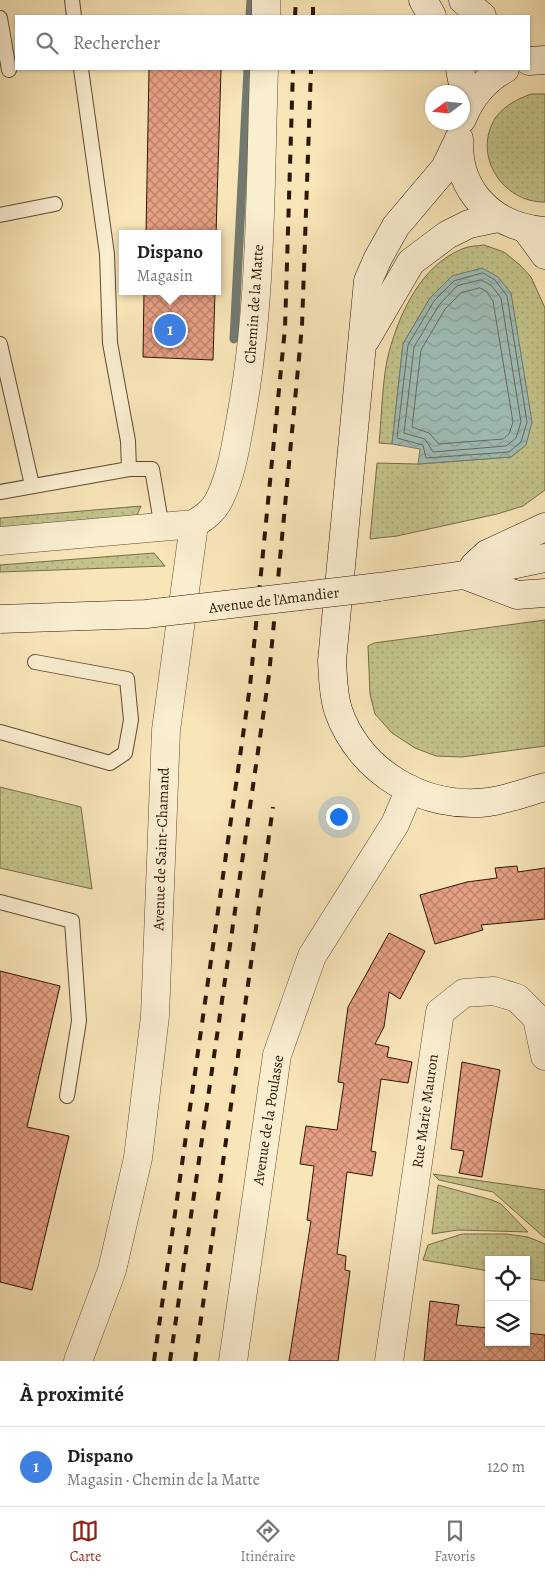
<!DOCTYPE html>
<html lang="fr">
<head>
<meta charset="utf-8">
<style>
	:root { --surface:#fff; --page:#f6f6f6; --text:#222; --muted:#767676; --line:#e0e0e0; --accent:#8f2418 }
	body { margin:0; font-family:Alegreya,serif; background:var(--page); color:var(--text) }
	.controls { position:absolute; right:15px; bottom:15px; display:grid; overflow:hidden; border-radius:0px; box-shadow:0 1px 4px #0004 }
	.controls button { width:45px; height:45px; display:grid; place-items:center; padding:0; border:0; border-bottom:1px solid var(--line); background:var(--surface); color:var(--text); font:25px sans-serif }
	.compass { position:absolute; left:425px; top:85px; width:45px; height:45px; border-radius:50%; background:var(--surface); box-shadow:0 1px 4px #0004; rotate:255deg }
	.you { position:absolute; left:338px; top:816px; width:18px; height:18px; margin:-12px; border:4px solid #fff; border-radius:50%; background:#1a73e8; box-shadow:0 0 0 8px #1a73e833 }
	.badge { display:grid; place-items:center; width:32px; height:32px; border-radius:50%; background:var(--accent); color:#fff; font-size:16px; font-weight:700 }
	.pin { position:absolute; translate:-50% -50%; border:2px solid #fff; box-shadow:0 1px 5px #0006 }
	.popup { position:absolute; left:119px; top:230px; width:102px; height:65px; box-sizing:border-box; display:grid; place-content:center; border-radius:0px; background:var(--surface); filter:drop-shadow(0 1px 4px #0005); font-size:16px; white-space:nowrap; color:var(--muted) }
	.popup b { font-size:19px; color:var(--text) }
	.popup::after { content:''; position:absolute; left:50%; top:100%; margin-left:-10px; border:10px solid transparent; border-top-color:var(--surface) }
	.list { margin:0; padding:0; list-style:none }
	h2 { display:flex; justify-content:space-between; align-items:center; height:65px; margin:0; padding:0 20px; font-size:21px }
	h2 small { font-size:16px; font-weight:400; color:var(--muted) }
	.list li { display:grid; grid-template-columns:32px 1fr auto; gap:15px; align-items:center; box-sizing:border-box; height:80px; padding:0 20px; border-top:1px solid var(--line) }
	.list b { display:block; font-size:19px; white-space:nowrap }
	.list p { margin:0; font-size:16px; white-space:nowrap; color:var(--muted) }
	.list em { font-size:16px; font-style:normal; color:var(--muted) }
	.icon { flex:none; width:28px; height:28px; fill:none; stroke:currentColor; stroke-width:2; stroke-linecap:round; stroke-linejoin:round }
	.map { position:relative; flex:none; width:545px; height:1361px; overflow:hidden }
	.search { position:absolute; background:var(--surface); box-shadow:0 1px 4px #0004; left:15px; right:15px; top:15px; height:55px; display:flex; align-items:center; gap:12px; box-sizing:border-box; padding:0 18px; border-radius:0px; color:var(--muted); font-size:19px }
	.sheet { height:145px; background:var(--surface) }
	nav { display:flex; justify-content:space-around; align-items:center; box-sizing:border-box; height:70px; border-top:1px solid var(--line); background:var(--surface); font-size:14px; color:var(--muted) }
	nav a { display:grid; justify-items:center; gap:2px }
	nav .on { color:var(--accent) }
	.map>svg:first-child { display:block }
	.grass { fill:url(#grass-dots); stroke:#786c48 }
	.water { fill:url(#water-waves); stroke:#727a70 }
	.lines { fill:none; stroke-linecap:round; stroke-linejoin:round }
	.shore { stroke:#666a5e; stroke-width:1 }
	.stream { stroke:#727a70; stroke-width:9 }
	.building { fill:url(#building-cross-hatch); stroke:#2e1606 }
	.service-casing { stroke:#604a32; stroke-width:16 }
	.minor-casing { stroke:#604a32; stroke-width:29 }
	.tertiary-casing { stroke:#604a32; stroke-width:29 }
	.secondary-casing { stroke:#2e1606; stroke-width:29 }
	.service { stroke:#faeed1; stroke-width:14 }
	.minor { stroke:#faeed1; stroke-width:28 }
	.tertiary { stroke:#faeed1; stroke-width:28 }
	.secondary { stroke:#faeed1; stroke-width:28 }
	.rail { stroke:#2e1606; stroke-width:4; stroke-dasharray:9 9; stroke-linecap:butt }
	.secondary-bridge-casing { stroke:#2e1606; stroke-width:29; stroke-linecap:butt }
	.secondary-bridge { stroke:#faeed1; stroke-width:28 }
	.labels { text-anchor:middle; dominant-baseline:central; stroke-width:4.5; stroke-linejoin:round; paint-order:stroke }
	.street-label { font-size:15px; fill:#2e1606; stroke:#faeed1 }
</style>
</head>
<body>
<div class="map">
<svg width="545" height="1361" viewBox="0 0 545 1361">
	<defs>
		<pattern id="grass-dots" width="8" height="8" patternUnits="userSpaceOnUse" patternTransform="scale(1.25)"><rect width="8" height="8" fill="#c3c38b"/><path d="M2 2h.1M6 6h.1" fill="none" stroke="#a8a776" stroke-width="1.8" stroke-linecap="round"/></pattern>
		<pattern id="water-waves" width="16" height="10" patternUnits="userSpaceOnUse" patternTransform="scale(1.25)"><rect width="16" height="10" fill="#9fbdb6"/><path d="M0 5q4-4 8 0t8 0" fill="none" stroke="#89a29b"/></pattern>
		<pattern id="building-cross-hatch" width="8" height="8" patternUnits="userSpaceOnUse" patternTransform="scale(1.25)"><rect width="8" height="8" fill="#e6a084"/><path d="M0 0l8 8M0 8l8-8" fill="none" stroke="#bb816a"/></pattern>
	</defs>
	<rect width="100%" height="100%" fill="#f8e5b8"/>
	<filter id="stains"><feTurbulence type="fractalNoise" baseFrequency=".004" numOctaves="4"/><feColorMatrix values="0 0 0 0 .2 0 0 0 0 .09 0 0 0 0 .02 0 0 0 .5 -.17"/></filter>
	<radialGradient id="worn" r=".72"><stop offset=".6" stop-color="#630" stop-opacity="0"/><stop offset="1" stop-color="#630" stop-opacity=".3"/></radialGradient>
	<g class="grass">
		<path d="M531 94H545V202C503 203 471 155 496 117 505 105 518 99 531 94Z"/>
		<path d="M484 245 504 252 520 265 531 277 545 308V490L523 506 497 514 397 536 370 539 377 463 418 464 511 457 526 445 452 276 430 298 403 344 392 444 379 443C382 415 382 378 389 352 400 312 421 266 462 249 468 246 477 246 484 245Z"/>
		<path d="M141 506 137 515 131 519 0 529V518Z"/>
		<path d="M154 553 165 566 0 572V565Z"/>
		<path d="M545 620V746L462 757 436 756 415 748 392 733 375 714 370 694 368 646 374 643Z"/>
		<path d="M0 787 81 807 92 889 0 868Z"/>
		<path d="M433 1174 545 1190V1238L493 1192 439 1180Z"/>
		<path d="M438 1185 492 1200 501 1204 528 1232 458 1230 432 1234Z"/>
		<path d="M462 1234H506L528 1237 545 1244V1281L526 1278V1260H489V1271L423 1260 428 1245Z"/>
	</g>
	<path class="water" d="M482 268 498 277 511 293 532 422 526 445 511 457 418 464 420 449 392 444 403 344 430 298 452 276Z"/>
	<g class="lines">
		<g class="shore">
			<path d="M483 273 495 280 507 296 527 422 521 442 509 452 426 458 423 445 397 438 408 345 434 301 454 281Z"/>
			<path d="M481 280 491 285 501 298 521 422 516 438 506 446 433 452 425 439 404 433 414 347 439 305 457 286Z"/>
			<path d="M480 288 486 291 493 301 513 422 509 434 503 439 439 444 429 433 412 427 421 350 445 309 461 293Z"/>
		</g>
		<g class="stream">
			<path d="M250 16 251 0"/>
			<path d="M234 339 248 69"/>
		</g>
	</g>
	<g class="building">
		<path d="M149 69H221L216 234H146Z"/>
		<path d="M144 291H215L213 360 143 357Z"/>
		<path d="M517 866 518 872 545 868V919L481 925 483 930 435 944 420 895 467 882 497 878 495 868Z"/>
		<path d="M389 933 425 951 400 999 389 992 384 1027 375 1044 389 1047 387 1057 412 1062 408 1083 381 1079 371 1151 376 1152 372 1176 347 1172 337 1254 346 1256 345 1270 350 1271 338 1361H289L311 1221 307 1220 314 1166 300 1164 306 1126 337 1130 344 1083 338 1082 348 1007Z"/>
		<path d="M0 971 60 986 27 1127 69 1136 32 1290 0 1282Z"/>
		<path d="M462 1062 500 1070 482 1177 459 1173 464 1151 451 1149Z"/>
		<path d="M430 1301 459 1305 456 1325 489 1328V1342H526V1333L545 1335V1361H424Z"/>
	</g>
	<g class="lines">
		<defs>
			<g id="service">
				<path d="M72 0 74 16"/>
				<path d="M0 18 9 70"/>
				<path d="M81 69 107 254 110 343 128 441 129 469"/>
				<path d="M0 215 55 204"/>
				<path d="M0 344 32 485"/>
				<path d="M0 492 129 469H152L162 528"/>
				<path d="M0 732 110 763 125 753 131 720 127 679 35 662"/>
				<path d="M0 902 72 921 79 1021 67 1096"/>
			</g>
			<g id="minor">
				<path d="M266 16V0"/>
				<path d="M0 541 194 524C205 517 214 511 220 498 232 473 236 444 241 417 262 303 260 185 264 69"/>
				<path d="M78 1361 112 1270 138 1158 155 1016 166 730 194 524"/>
				<path d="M389 1361 440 1012 464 993 494 991 517 998 537 1018 545 1056"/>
			</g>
			<path id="tertiary" d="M233 1361 277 1055 312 956 395 824 410 789"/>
			<g id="secondary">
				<path d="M423 0 432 16"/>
				<path d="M463 0 482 16"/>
				<path d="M529 61 545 60"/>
				<path d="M460 69 467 106"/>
				<path d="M462 119C471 97 484 80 505 69"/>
				<path d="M459 139C457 192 493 227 545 231"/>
				<path d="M458 141 445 168 396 226 378 258 368 281 332 661C333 677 333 694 338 710 360 773 424 810 489 802 508 799 527 792 545 787"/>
				<path d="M526 229 545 255"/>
				<path d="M366 339 411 262 447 235 469 224 498 218"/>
				<path d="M474 566 487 554 545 527"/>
				<path d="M464 575 517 595 545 593"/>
				<path d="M379 587 464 575 545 558"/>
			</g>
		</defs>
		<use href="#service" class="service-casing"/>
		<use href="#minor" class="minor-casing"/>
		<use href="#tertiary" class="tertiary-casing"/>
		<use href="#secondary" class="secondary-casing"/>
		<use href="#service" class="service"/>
		<use href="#minor" class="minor"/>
		<use href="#tertiary" class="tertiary"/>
		<use href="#secondary" class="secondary"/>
		<g class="rail">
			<path d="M295 16 296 0"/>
			<path d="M313 16V0"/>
			<path d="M154 1361 250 686 285 328 293 69"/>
			<path d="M170 1361 269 675 302 326 311 69"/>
			<path d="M195 1361 273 807"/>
		</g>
		<defs>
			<path id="secondary-bridge" d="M0 619 146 614 379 587"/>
		</defs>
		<use href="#secondary-bridge" class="secondary-bridge-casing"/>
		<use href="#secondary-bridge" class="secondary-bridge"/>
	</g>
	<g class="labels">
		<g class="street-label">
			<text transform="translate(254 304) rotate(-86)">Chemin de la Matte</text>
			<text transform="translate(274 600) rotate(-7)">Avenue de l'Amandier</text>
			<text transform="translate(161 849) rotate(-88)">Avenue de Saint-Chamand</text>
			<text transform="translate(425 1111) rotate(-82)">Rue Marie Mauron</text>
			<text transform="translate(268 1120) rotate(-81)">Avenue de la Poulasse</text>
		</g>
	</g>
	<rect width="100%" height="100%" filter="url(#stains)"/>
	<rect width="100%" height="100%" fill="url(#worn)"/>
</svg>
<div class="controls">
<button><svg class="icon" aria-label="locate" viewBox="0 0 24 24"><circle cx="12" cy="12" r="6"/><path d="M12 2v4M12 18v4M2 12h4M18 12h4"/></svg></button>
<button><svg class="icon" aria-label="layers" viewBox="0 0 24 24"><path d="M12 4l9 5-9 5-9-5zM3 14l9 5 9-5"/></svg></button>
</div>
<svg class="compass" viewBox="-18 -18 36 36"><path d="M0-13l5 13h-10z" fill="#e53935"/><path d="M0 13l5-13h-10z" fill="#767676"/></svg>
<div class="you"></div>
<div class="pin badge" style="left:170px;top:330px;background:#3f7fe0">1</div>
<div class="popup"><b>Dispano</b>Magasin</div>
<div class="search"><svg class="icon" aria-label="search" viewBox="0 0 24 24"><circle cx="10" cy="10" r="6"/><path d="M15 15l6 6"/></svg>Rechercher</div>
</div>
<section class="sheet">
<h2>À proximité<small></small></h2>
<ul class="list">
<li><span class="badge" style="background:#3f7fe0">1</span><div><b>Dispano</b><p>Magasin · Chemin de la Matte</p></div><em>120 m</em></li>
</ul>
</section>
<nav>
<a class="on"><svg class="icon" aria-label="map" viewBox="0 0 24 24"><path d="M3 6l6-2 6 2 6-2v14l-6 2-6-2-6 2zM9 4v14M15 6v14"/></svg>Carte</a>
<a><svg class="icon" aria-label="directions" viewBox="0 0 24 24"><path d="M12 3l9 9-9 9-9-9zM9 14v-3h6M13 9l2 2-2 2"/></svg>Itinéraire</a>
<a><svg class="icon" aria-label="saved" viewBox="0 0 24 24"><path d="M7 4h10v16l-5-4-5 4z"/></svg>Favoris</a>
</nav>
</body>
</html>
